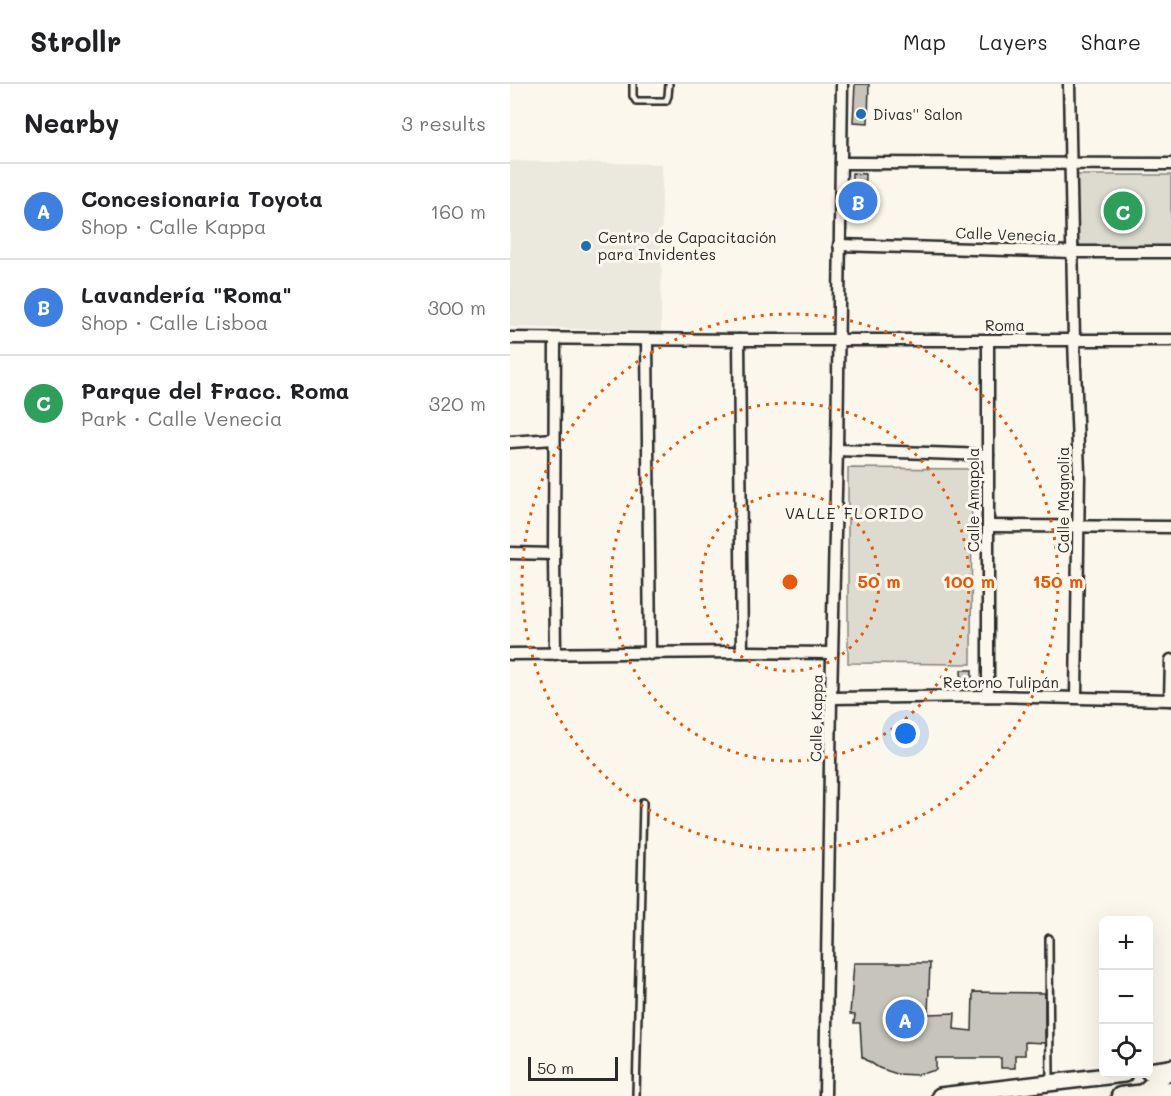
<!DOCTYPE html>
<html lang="en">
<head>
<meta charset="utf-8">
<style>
	:root { --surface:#fff; --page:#f2f2f2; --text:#202124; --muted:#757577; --line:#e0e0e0; --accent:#2563eb }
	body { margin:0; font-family:Mali,sans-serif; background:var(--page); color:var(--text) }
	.controls { position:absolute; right:18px; bottom:18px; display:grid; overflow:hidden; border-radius:9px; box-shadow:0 6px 24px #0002 }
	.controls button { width:54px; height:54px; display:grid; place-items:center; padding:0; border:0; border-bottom:2px solid var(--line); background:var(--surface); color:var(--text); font:30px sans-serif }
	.scale { position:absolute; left:18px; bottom:15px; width:90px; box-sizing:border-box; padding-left:6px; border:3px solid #2b2b2b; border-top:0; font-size:16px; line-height:21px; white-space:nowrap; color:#2b2b2b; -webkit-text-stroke:4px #fbf7ec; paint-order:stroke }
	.you { position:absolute; left:396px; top:650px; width:21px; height:21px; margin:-15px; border:4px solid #fff; border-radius:50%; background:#1a73e8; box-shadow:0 0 0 9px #1a73e833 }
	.badge { display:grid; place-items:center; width:39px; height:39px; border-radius:50%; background:var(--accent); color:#fff; font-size:20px; font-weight:700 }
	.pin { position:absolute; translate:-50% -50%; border:3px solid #fff; box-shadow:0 2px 6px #0006 }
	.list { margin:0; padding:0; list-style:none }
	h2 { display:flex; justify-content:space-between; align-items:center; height:78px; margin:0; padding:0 24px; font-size:26px }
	h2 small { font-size:20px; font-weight:400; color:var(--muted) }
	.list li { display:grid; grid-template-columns:39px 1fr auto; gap:18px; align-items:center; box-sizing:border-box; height:96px; padding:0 24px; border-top:2px solid var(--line) }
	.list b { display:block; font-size:22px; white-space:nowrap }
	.list p { margin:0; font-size:20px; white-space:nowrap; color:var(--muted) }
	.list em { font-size:20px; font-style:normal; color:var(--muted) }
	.icon { flex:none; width:33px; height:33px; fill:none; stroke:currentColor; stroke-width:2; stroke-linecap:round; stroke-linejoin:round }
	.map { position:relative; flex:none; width:661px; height:1012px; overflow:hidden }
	header { display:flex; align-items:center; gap:36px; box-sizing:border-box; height:84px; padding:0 30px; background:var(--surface); border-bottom:2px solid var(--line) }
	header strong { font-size:28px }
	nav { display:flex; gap:33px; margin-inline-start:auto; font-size:21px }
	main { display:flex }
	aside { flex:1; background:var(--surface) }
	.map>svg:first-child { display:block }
	.built { fill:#ebe8de }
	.green { fill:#dddad0; stroke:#84827e; stroke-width:1.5 }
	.building { fill:#c7c4bc; stroke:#2b2b2b; stroke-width:1.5 }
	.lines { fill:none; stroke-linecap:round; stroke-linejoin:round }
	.lane-casing { stroke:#2b2b2b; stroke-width:10 }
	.street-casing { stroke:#2b2b2b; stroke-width:15 }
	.secondary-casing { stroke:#2b2b2b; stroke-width:20 }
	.primary-casing { stroke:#2b2b2b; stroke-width:21 }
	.lane { stroke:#fbf7ec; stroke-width:5 }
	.street { stroke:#fbf7ec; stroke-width:10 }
	.secondary { stroke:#fbf7ec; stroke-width:15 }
	.primary { stroke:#fbf7ec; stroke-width:16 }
	.ring { fill:none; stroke:#e8590c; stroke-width:3; stroke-dasharray:3 6 }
	.poi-dot { fill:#1f6fb2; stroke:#fbf7ec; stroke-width:2 }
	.labels { text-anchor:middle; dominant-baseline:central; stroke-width:6; stroke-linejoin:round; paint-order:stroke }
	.poi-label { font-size:15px; fill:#2b2b2b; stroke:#fbf7ec; text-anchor:start }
	.street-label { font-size:15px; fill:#2b2b2b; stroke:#fbf7ec }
	.neighbourhood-label { font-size:16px; letter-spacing:1.5px; fill:#2b2b2b; stroke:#fbf7ec }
	.centre { fill:#e8590c; stroke:#fbf7ec; stroke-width:3 }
	.ring-label { font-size:18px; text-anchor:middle; font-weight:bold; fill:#e8590c; stroke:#fbf7ec; stroke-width:6; stroke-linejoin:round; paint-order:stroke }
</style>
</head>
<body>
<header>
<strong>Strollr</strong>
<nav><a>Map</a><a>Layers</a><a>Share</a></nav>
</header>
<main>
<aside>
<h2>Nearby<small>3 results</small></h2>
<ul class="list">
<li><span class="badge" style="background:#3f7fe0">A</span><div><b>Concesionaria Toyota</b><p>Shop · Calle Kappa</p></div><em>160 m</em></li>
<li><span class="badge" style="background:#3f7fe0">B</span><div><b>Lavandería &quot;Roma&quot;</b><p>Shop · Calle Lisboa</p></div><em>300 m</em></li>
<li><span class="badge" style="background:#2e9e5b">C</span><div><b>Parque del Fracc. Roma</b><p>Park · Calle Venecia</p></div><em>320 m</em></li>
</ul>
</aside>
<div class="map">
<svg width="661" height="1012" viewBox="0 0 661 1012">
	<rect width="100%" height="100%" fill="#fbf7ec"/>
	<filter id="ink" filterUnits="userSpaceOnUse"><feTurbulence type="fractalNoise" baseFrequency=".0167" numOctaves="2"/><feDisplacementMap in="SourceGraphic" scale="12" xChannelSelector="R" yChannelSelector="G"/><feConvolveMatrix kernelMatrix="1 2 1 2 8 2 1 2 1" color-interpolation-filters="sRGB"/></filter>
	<g filter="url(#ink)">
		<path class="built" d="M0 77 152 80 151 247 0 243Z"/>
		<g class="green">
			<rect x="565" y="91" width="96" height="73"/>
			<path d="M338 384 462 385 461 580 338 579Z"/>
		</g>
		<g class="building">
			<path d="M345 0H359L358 39 343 38Z"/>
			<path d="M342 89 355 90 354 127 341 126Z"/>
			<path d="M451 586H462V605H452Z"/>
			<path d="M344 879H420L418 930 445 929 444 945 462 947 463 908 535 909V959L515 958V971H505V984H491V974H426V986L407 991 387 990 369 984 352 973 350 939H344L345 931 340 930Z"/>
		</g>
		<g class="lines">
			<defs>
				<g id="lane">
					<path d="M123 0V12L126 17H156L158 12 159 0"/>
					<path d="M539 854 540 996"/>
					<path d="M126 1012 133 718"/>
				</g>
				<g id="street">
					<path d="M559 0 564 256 569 389 566 613"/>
					<path d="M331 79 661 80"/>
					<path d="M329 161 562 168H661"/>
					<path d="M0 254 229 256H661"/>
					<path d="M45 255 44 470 45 570"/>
					<path d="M137 256 140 570"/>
					<path d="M229 256 232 568"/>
					<path d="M478 256V612"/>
					<path d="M0 358 44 355"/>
					<path d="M327 366 478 371"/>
					<path d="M478 442 661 443"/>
					<path d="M0 469 44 470"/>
					<path d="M0 570 232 568 322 569"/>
					<path d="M321 614 478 612 661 616"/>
					<path d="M660 616 661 576"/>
					<path d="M315 1012 321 614 327 366 332 0"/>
				</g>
				<g id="secondary">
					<path d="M638 987 661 984"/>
					<path d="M430 1012 614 990"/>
				</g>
				<g id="primary">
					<path d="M633 1009 661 984"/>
					<path d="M610 1012 661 1006"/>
				</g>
			</defs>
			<use href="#lane" class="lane-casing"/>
			<use href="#street" class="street-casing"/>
			<use href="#secondary" class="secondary-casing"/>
			<use href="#primary" class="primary-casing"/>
			<use href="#lane" class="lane"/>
			<use href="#street" class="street"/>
			<use href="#secondary" class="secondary"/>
			<use href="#primary" class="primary"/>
		</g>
	</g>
	<g class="ring">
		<circle cx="280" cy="498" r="89"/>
		<circle cx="280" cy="498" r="179"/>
		<circle cx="280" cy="498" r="268"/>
	</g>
	<g class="poi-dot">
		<circle cx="351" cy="30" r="6"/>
		<circle cx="76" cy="162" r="6"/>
	</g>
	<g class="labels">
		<g class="poi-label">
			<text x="363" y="30">Divas'' Salon</text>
			<text x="88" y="153">Centro de Capacitación<tspan x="88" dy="17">para Invidentes</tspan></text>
		</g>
		<g class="street-label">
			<text transform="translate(496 150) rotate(2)">Calle Venecia</text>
			<text x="495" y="241">Roma</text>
			<text transform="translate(463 416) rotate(-90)">Calle Amapola</text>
			<text transform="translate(553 416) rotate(-90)">Calle Magnolia</text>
			<text x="491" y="598">Retorno Tulipán</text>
			<text transform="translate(306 634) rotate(-89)">Calle Kappa</text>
		</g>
		<g class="neighbourhood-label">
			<text x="345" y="428">VALLE FLORIDO</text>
		</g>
	</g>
	<circle cx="280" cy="498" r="9" class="centre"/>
	<g class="ring-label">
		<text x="369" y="504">50 m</text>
		<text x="459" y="504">100 m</text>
		<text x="548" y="504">150 m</text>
	</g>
</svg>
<div class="controls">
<button>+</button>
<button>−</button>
<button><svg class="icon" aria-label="locate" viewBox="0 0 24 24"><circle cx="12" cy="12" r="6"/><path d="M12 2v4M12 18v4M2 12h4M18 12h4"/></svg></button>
</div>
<div class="scale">50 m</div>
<div class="you"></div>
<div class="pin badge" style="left:395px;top:935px;background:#3f7fe0">A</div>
<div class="pin badge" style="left:348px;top:117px;background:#3f7fe0">B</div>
<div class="pin badge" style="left:613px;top:127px;background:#2e9e5b">C</div>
</div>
</main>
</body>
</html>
